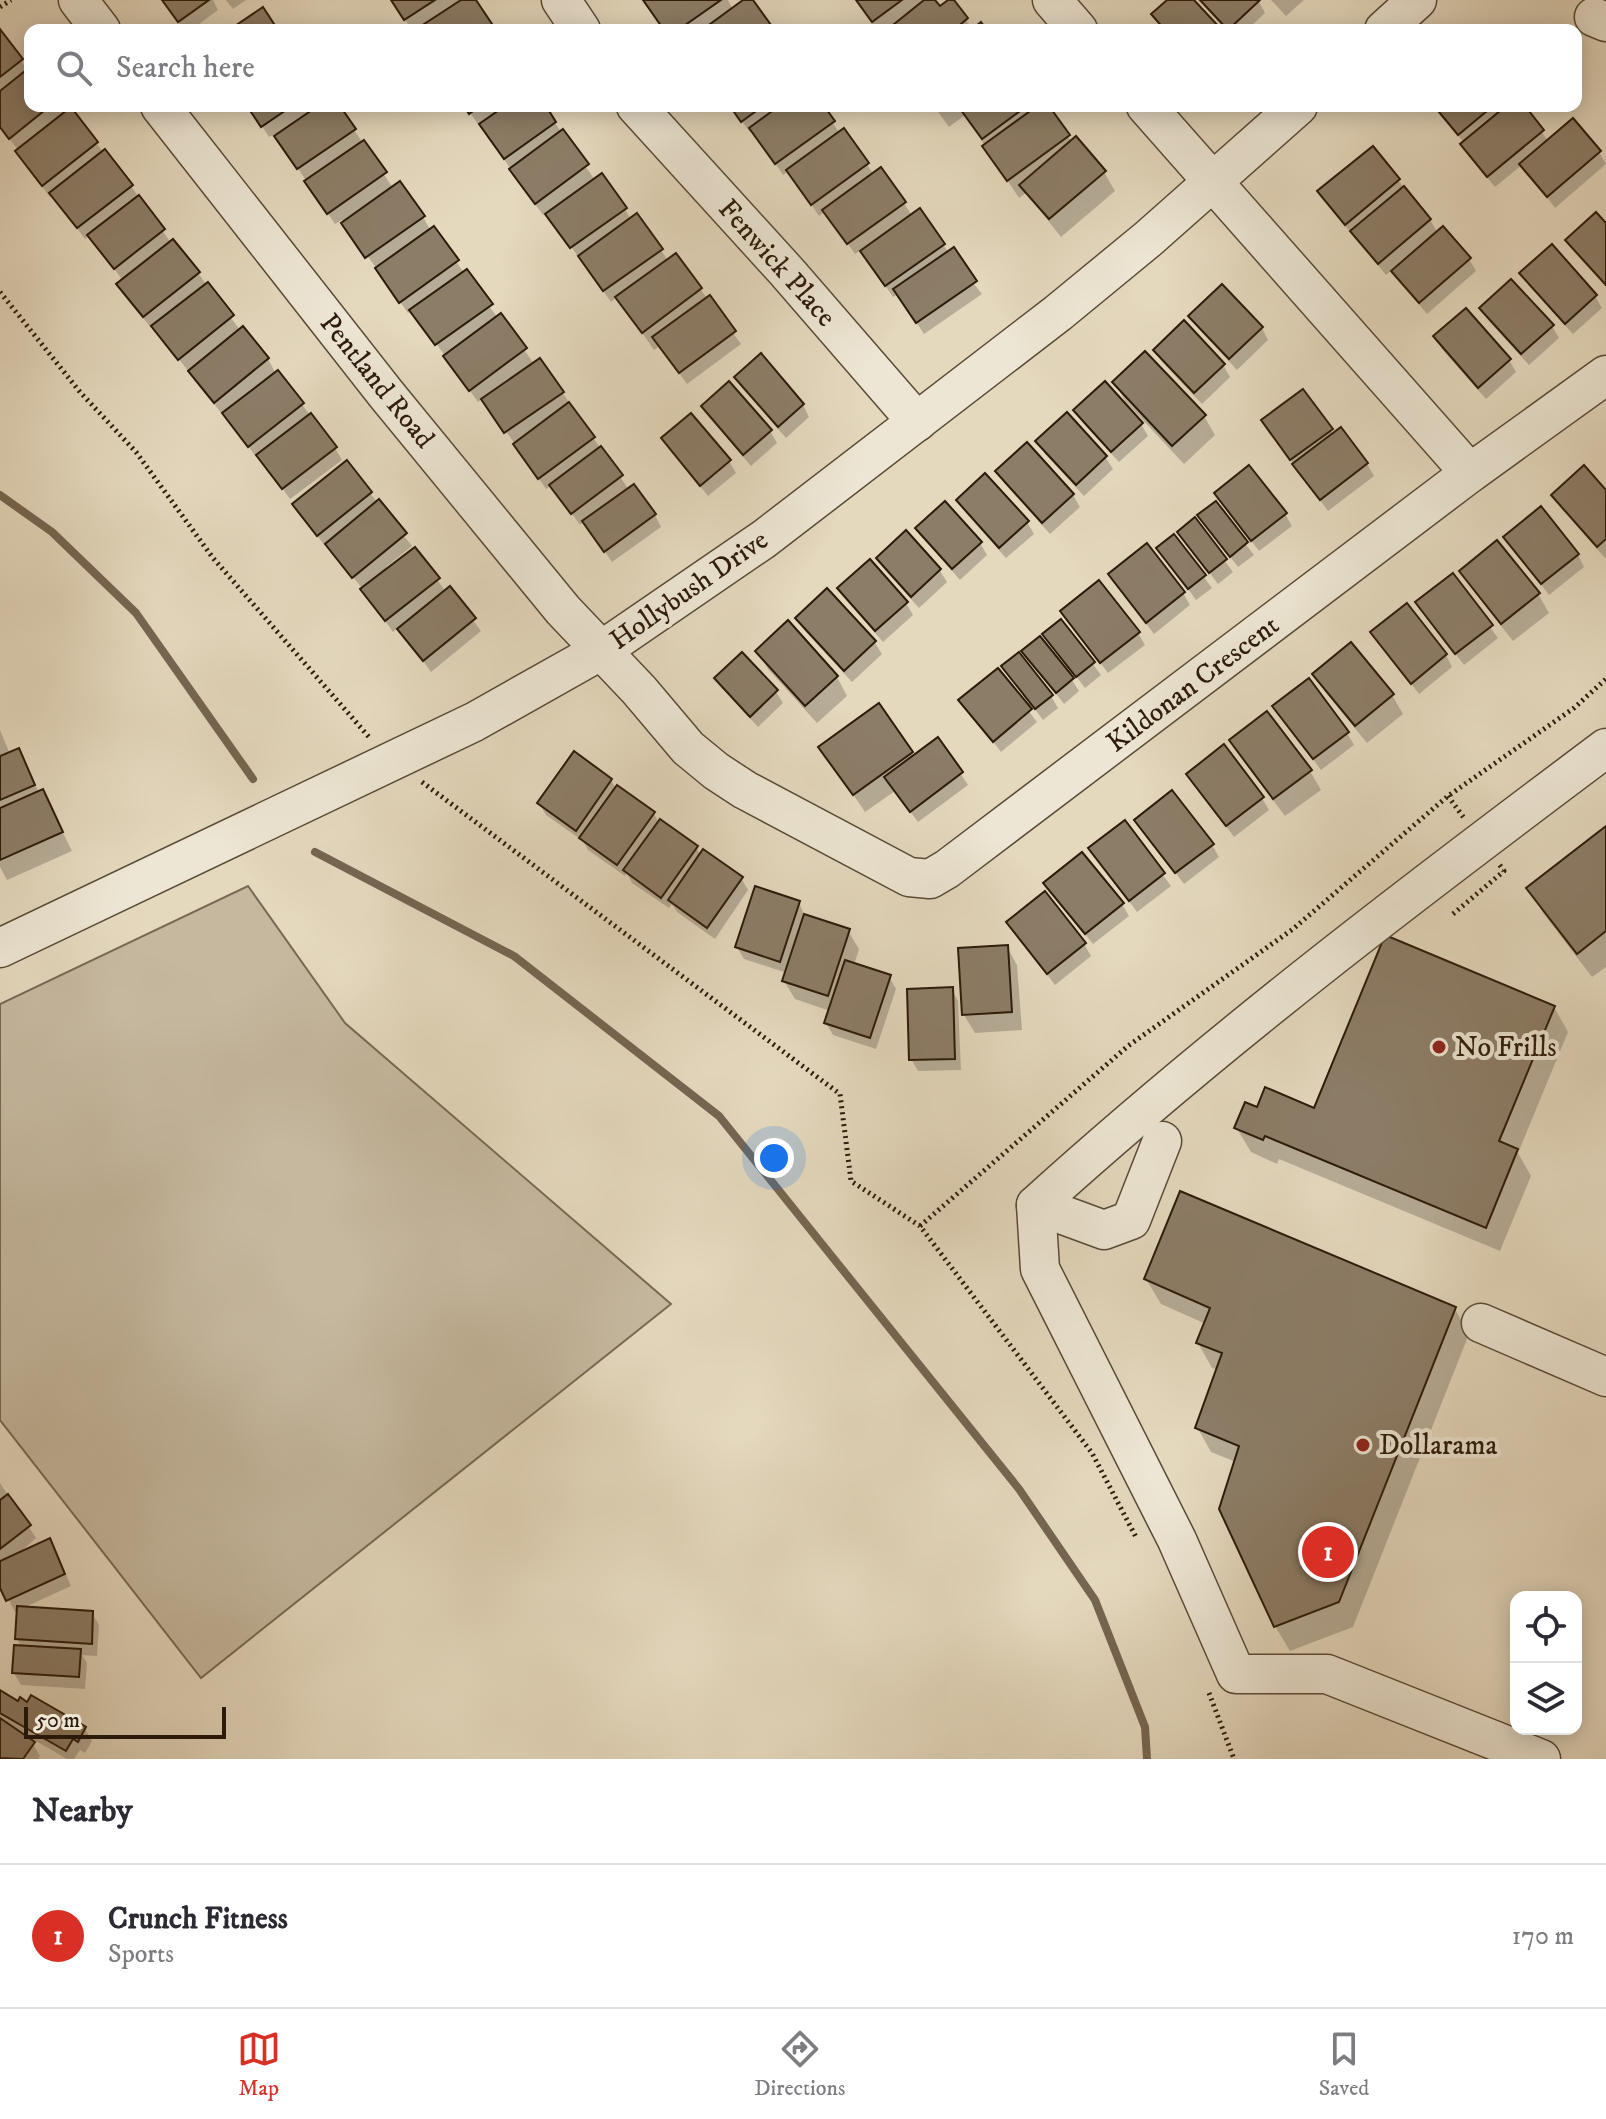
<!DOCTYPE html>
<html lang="en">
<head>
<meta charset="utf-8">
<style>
	:root { --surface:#fff; --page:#f2f2f3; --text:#2b2b33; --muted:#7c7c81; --line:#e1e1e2; --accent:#d93025 }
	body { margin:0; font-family:"IM FELL DW Pica",serif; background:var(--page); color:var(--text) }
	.controls { position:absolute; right:24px; bottom:24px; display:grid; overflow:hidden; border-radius:16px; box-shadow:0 4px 20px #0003 }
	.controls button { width:72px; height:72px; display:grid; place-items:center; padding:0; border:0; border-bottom:2px solid var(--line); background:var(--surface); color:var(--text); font:40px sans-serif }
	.scale { position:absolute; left:24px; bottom:20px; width:202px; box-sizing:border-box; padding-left:8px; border:4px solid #2c1a0a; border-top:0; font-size:22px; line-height:28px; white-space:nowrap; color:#2c1a0a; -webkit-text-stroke:6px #ede6d4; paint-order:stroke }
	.you { position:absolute; left:774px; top:1158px; width:28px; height:28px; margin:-20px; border:6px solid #fff; border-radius:50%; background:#1a73e8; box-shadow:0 0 0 12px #1a73e833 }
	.badge { display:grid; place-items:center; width:52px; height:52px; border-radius:50%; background:var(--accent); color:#fff; font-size:26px; font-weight:700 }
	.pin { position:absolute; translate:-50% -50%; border:4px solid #fff; box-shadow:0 2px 8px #0006 }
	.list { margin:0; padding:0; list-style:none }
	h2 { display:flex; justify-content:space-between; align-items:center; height:104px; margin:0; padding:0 32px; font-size:34px }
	h2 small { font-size:26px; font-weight:400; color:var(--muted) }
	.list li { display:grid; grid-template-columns:52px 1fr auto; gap:24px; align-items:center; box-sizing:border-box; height:144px; padding:0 32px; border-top:2px solid var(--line) }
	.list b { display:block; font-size:30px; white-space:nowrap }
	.list p { margin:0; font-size:26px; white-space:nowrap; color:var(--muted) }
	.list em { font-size:26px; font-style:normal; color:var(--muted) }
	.icon { flex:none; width:44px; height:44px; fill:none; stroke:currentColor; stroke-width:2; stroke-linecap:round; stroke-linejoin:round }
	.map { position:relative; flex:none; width:1606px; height:1759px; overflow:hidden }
	.search { position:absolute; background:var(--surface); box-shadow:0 4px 20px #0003; left:24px; right:24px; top:24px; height:88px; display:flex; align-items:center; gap:20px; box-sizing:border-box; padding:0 28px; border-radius:16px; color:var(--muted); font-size:30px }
	.sheet { height:248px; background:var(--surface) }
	nav { display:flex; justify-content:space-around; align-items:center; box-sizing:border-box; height:112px; border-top:2px solid var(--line); background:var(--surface); font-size:22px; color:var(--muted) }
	nav a { display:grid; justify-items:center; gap:4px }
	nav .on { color:var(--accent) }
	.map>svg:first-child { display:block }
	.park { fill:#c5b89f; stroke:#786954; stroke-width:2 }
	.shadow { fill:#0003 }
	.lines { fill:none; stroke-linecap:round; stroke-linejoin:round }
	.stream { stroke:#756551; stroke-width:8 }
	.building { fill:#8c7d67; stroke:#2c1a0a; stroke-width:2 }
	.minor-casing { stroke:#5a4a37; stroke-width:41 }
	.path { stroke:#2c1a0a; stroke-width:5; stroke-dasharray:2 4; stroke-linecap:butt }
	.minor { stroke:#ede6d4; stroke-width:38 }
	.poi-dot { fill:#8f2418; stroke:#ede6d4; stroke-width:3 }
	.labels { text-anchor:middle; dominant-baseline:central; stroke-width:8; stroke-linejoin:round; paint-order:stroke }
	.street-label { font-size:28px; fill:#2c1a0a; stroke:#ede6d4 }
	.poi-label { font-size:28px; fill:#2c1a0a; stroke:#ede6d4; text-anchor:start }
</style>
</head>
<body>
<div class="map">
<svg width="1606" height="1759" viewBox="0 0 1606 1759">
	<rect width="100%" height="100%" fill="#e4d8bd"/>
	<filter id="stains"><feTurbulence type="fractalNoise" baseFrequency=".0025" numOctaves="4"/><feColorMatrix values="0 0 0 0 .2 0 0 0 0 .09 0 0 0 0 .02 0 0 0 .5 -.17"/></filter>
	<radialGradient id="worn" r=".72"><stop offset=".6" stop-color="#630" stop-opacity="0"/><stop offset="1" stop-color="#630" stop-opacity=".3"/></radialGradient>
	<path class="park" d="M248 886 345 1023 671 1304 201 1678 0 1420V1004Z"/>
	<g class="shadow">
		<path d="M162 0H213L218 10 191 30H184Z"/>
		<path d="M226 0H246L233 9Z"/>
		<path d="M392 0H473L493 30H412Z"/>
		<path d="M644 0H728L733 10 750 0 771 30H665Z"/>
		<path d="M855 0H937L934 2 939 9 951 0 973 30H877Z"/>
		<path d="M1198 0H1258L1265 13 1247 30H1226Z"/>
		<path d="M1271 0H1304L1286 16Z"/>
		<path d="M0 32 28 71 30 69V106H66L131 186 171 243 198 273 240 330 268 359 276 374 278 373 335 448 342 460 290 499 259 455 256 457 224 412 222 414 153 326 151 328 126 296 119 285 123 281 90 235 85 239 53 195 50 197 24 164 19 151 0 127Z"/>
		<path d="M249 106H338L393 188 423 217 431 231 434 229 464 273 498 318 501 316 534 364 540 360 629 490 655 515 661 527 612 562 584 521 580 525 552 485 546 489 483 398 478 402 412 310 408 313 342 220 335 224 275 134 269 137Z"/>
		<path d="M465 106H543L595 180 625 209 631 220 661 250 668 261 675 255 741 344 687 384 660 346 654 350 617 297 611 302 546 212 543 215 518 181 480 122 478 124Z"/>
		<path d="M730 106H822L840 134 844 131 874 175 904 203 912 216 943 245 982 294 924 334 898 294 893 297 861 250 855 254 825 211 819 216 789 171 783 175 753 130 750 132Z"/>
		<path d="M934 106H1047L1072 142 1104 172 1115 191 1061 237 1026 193 1019 198 965 115 949 127Z"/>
		<path d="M1435 106H1522L1549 142 1599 152 1606 164 1555 208 1522 165 1495 187 1469 156 1464 143Z"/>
		<path d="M1373 149 1430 220 1438 233 1469 259 1476 271 1427 314 1401 283 1393 269 1386 275 1327 204 1320 192Z"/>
		<path d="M1606 226V287L1575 253 1568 241Z"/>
		<path d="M1522 274 1595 296 1602 308 1573 334 1529 286Z"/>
		<path d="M1222 286 1262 328 1268 340 1237 370 1198 328 1191 316Z"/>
		<path d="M1482 309 1552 326 1559 338 1529 365 1489 321Z"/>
		<path d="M1435 337 1509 360 1516 372 1486 399 1442 349Z"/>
		<path d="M1155 350 1223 365 1230 377 1202 404 1162 362Z"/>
		<path d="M736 377 803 405 809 417 786 438 743 389Z"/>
		<path d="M1115 382 1204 416 1215 435 1184 464 1125 401Z"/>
		<path d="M1302 392 1334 435 1367 464 1374 476 1328 511 1270 432Z"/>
		<path d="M703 406 770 431 777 443 751 466 710 418Z"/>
		<path d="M1076 411 1141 424 1148 436 1119 462 1083 423Z"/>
		<path d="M1067 415 1106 458 1113 469 1084 496 1045 454 1038 442Z"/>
		<path d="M663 439 729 461 736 473 708 496Z"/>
		<path d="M1026 445 1073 495 1080 507 1050 534 1004 483 997 472Z"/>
		<path d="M370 493 412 546 386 567 389 570 415 549 446 592 450 589 481 631 431 672 399 627 393 632 361 587 327 545 325 546 294 505Z"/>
		<path d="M1606 493V557L1605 558 1560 507 1553 495Z"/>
		<path d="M1216 494 1285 514 1292 526 1259 551Z"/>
		<path d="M958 501 1027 522 1034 534 1006 558 965 512Z"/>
		<path d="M1215 504 1254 555 1238 567 1207 527Z"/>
		<path d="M1194 520 1233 572 1218 584 1179 532Z"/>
		<path d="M918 528 980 543 987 555 960 580 925 540Z"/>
		<path d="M906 533 940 571 947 582 919 608 885 570 878 559Z"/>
		<path d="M1174 537 1212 588 1196 600 1159 548Z"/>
		<path d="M1506 537 1578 555 1584 567 1549 595Z"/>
		<path d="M1462 571 1538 594 1549 613 1513 641 1472 589Z"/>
		<path d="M1110 575 1183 593 1190 605 1154 634Z"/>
		<path d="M1452 576 1498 638 1464 665 1425 614Z"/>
		<path d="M840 588 906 603 913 615 883 642 847 600Z"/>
		<path d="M827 591 875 643 882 654 852 682 804 630 798 618Z"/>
		<path d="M1062 612 1138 633 1145 645 1108 673Z"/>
		<path d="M1061 622 1101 675 1085 688 1045 635Z"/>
		<path d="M1372 633 1446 655 1452 667 1419 694Z"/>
		<path d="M757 651 837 677 847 696 817 723 768 669Z"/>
		<path d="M1024 651 1072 680 1079 691 1064 704Z"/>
		<path d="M742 655 776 692 783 703 758 727 724 690 717 678Z"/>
		<path d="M1004 667 1051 696 1058 708 1043 720Z"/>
		<path d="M998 671 1037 722 1001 752 961 700Z"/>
		<path d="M1315 674 1392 695 1403 714 1367 743 1326 693Z"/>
		<path d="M1282 718 1347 733 1354 745 1321 770Z"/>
		<path d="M0 730 10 754 25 762 39 793 42 791 72 851 7 880 0 867Z"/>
		<path d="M938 740 968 785 918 822 895 791 865 812 821 747 912 753 914 757Z"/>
		<path d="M1231 741 1310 771 1321 790 1285 816 1242 759Z"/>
		<path d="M1188 774 1262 798 1269 810 1234 837Z"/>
		<path d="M611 780 616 789 654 814 659 823 696 847 701 856 741 878 748 890 715 939 677 912 672 904 669 908 632 883 627 873 625 876 588 850 583 841 546 815 539 803Z"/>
		<path d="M1136 820 1212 845 1219 857 1184 884Z"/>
		<path d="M1124 823 1171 886 1137 912 1091 849Z"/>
		<path d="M1606 829V967L1592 977 1543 913 1529 888Z"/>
		<path d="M1053 895 1122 904 1129 916 1093 944Z"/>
		<path d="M799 902 805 917 848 931 859 949 854 965 889 977 896 989 876 1049 833 1035 826 1023 830 1011 795 999 784 981 787 973 744 959 737 947Z"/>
		<path d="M1009 923 1084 944 1091 956 1055 985Z"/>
		<path d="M1007 947 1017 965 1022 1030 975 1033 964 1015Z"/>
		<path d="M952 989 958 1001 961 1070 918 1071 911 1059Z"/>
		<path d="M1554 1007 1568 1032 1518 1153 1531 1176 1500 1251 1279 1159 1277 1164 1251 1152 1236 1127 1258 1109 1315 1110Z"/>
		<path d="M1146 1279 1455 1309 1469 1334 1353 1627 1290 1651 1275 1626 1236 1462 1211 1452 1197 1427 1218 1370 1212 1368 1198 1343 1206 1324 1161 1304Z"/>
		<path d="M0 1483 36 1538 16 1556 56 1552 71 1586 23 1608 92 1613 99 1625 97 1656 82 1655 87 1663 85 1689 21 1685 14 1673 22 1648 17 1639 19 1610 15 1612 0 1583Z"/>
		<path d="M0 1694 85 1729 92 1741 85 1753 80 1750 74 1759H67L29 1737 40 1756 38 1759H0Z"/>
	</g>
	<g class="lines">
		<g class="stream">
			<path d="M0 495 52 532 136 613 253 779"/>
			<path d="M315 852 514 956 719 1116 1019 1489 1095 1600 1145 1727 1147 1759"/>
		</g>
	</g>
	<g class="building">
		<path d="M162 0H209L178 22Z"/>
		<path d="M391 0H435L404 20Z"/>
		<path d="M461 0H476L494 27 489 30H415Z"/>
		<path d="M643 0H721L678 30H664Z"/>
		<path d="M743 0H753L771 25 763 30H702Z"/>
		<path d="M856 0H902L872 22Z"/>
		<path d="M924 0H935L940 6 948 0H954L968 18 954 30H896L893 25Z"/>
		<path d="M1167 0H1194L1222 30H1165L1151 14Z"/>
		<path d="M1200 0H1260L1228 30Z"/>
		<path d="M263 7 278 30H229Z"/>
		<path d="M981 22 987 30H971Z"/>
		<path d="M0 29 23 59 0 77Z"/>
		<path d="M30 67V106H50L9 139 0 127V91Z"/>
		<path d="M247 106H292L261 127Z"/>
		<path d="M318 106H340L356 129 297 169 274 136Z"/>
		<path d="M464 106H480L469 114Z"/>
		<path d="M505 106H546L556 122 504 159 479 124Z"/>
		<path d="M730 106H763L741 122Z"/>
		<path d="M779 106H824L835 121 775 164 749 128Z"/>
		<path d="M958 106H1027L982 139Z"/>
		<path d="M1037 106H1049L1070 135 1007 181 982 146Z"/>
		<path d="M1434 106H1493L1458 135Z"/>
		<path d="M1506 106H1525L1544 130 1487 177 1460 144Z"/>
		<path d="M71 107 98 142 42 186 15 151Z"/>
		<path d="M1573 118 1601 151 1547 197 1519 164Z"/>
		<path d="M844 128 869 163 811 205 786 170Z"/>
		<path d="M563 129 589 164 535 204 509 169Z"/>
		<path d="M1076 136 1106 171 1049 219 1019 185Z"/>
		<path d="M364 140 387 172 327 214 304 181Z"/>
		<path d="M1373 146 1400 179 1345 225 1317 191Z"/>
		<path d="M105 149 133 185 77 228 49 193Z"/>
		<path d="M881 167 906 202 847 244 822 210Z"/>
		<path d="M602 173 627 208 570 248 545 214Z"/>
		<path d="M400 181 425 216 365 258 341 223Z"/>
		<path d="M1404 186 1431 219 1378 264 1350 231Z"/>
		<path d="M139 195 165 229 114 269 87 235Z"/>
		<path d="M920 208 945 244 885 286 860 251Z"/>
		<path d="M1596 212 1606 223V285L1565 240Z"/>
		<path d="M637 213 663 249 603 291 578 256Z"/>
		<path d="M434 226 459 260 399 303 375 268Z"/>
		<path d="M1443 226 1471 258 1419 303 1391 271Z"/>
		<path d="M173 239 200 272 143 317 116 284Z"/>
		<path d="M1552 244 1597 295 1565 324 1519 273Z"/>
		<path d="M954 247 977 281 916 323 893 289Z"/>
		<path d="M676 253 702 288 642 333 615 297Z"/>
		<path d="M467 269 493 304 435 345 409 310Z"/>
		<path d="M1511 279 1554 325 1521 354 1479 308Z"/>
		<path d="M208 282 234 315 178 360 151 326Z"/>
		<path d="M1222 284 1263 327 1229 359 1188 316Z"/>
		<path d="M710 295 736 331 679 373 652 337Z"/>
		<path d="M1466 308 1511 359 1478 388 1433 336Z"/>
		<path d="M501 313 527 348 469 391 443 356Z"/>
		<path d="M1184 320 1225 364 1194 393 1153 350Z"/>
		<path d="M243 326 269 358 214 403 188 371Z"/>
		<path d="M1145 351 1206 415 1172 446 1112 382Z"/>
		<path d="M761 353 804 404 778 427 734 377Z"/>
		<path d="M540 358 564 392 504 433 481 399Z"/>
		<path d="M278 370 304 403 248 447 222 413Z"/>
		<path d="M729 381 772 430 743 455 701 406Z"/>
		<path d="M1105 381 1143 423 1111 452 1073 410Z"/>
		<path d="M1303 389 1333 429 1290 460 1261 420Z"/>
		<path d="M569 402 595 437 538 479 513 444Z"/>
		<path d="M1067 412 1107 456 1076 485 1035 441Z"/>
		<path d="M311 413 337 447 282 489 256 455Z"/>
		<path d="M691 413 731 460 700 486 661 438Z"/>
		<path d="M1341 427 1368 463 1320 500 1292 464Z"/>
		<path d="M1027 442 1074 494 1042 523 995 471Z"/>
		<path d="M601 446 623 475 571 514 549 485Z"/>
		<path d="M347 460 372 492 317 536 292 504Z"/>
		<path d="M1249 465 1287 513 1251 541 1214 493Z"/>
		<path d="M1584 465 1606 490V539L1597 547 1551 495Z"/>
		<path d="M985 473 1029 521 999 548 956 500Z"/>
		<path d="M634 484 656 514 604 552 582 521Z"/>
		<path d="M379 499 407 533 352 578 325 544Z"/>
		<path d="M945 501 982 542 952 569 915 528Z"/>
		<path d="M1216 501 1248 542 1230 557 1197 515Z"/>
		<path d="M1541 506 1579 554 1541 584 1503 537Z"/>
		<path d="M1195 517 1227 559 1209 573 1177 532Z"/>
		<path d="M906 530 941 569 911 597 876 558Z"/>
		<path d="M1174 534 1206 575 1188 589 1156 548Z"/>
		<path d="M1497 540 1540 593 1501 624 1459 571Z"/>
		<path d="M1147 543 1185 592 1146 623 1108 574Z"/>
		<path d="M415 547 440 578 385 621 360 589Z"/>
		<path d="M870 559 908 602 875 631 837 588Z"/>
		<path d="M1453 573 1493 625 1455 654 1415 602Z"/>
		<path d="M1099 580 1140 632 1100 663 1060 611Z"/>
		<path d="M450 586 476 618 423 661 397 629Z"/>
		<path d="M827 588 876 641 844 671 795 618Z"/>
		<path d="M1407 603 1447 654 1411 684 1370 632Z"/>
		<path d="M1061 619 1095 662 1076 677 1042 634Z"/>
		<path d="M788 620 838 676 805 706 755 651Z"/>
		<path d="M1040 636 1074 678 1056 693 1021 651Z"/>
		<path d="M1351 642 1394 694 1355 726 1312 674Z"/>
		<path d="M742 652 778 690 750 717 714 678Z"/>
		<path d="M1019 652 1053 695 1035 709 1001 666Z"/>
		<path d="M998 668 1032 709 993 742 958 700Z"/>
		<path d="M1309 678 1349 732 1313 759 1272 706Z"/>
		<path d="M879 703 913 752 853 795 818 747Z"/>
		<path d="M1267 711 1312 770 1273 799 1229 740Z"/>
		<path d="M938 737 963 772 910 812 884 777Z"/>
		<path d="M1224 744 1264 797 1226 826 1186 774Z"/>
		<path d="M19 748 35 785 0 800V756Z"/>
		<path d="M574 751 612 779 576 831 537 803Z"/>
		<path d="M617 785 655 812 617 865 579 838Z"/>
		<path d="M43 789 63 832 0 860V808Z"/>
		<path d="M1172 790 1214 844 1175 873 1134 820Z"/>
		<path d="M660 819 698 846 661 898 623 870Z"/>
		<path d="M1125 820 1165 873 1129 901 1088 848Z"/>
		<path d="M1606 826V931L1577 954 1526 888Z"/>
		<path d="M703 849 743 877 707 928 668 900Z"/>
		<path d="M1082 852 1124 903 1085 934 1043 883Z"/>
		<path d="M755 886 800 901 780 962 735 947Z"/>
		<path d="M1045 891 1086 943 1047 974 1006 922Z"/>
		<path d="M804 914 850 929 828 996 782 981Z"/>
		<path d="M1385 935 1555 1006 1499 1141 1518 1149 1486 1228 1265 1136 1263 1140 1234 1128 1245 1102 1257 1107 1265 1087 1314 1108Z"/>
		<path d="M1008 945 1012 1012 962 1015 958 948Z"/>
		<path d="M845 960 891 975 870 1038 824 1023Z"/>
		<path d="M953 987 955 1059 909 1060 907 989Z"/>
		<path d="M1180 1191 1456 1307 1339 1602 1274 1627 1219 1509 1239 1446 1195 1428 1222 1353 1196 1343 1210 1308 1144 1279Z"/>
		<path d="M8 1494 31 1525 0 1549V1500Z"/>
		<path d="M50 1538 65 1574 6 1601 0 1588V1561Z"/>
		<path d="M17 1606 93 1611 92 1644 15 1639Z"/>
		<path d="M14 1645 81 1649 79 1677 12 1673Z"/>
		<path d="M0 1690 18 1701 20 1697 27 1702 31 1695 86 1727 78 1742 73 1739 66 1751 0 1713Z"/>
		<path d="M0 1718 35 1742 23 1759 0 1758Z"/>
	</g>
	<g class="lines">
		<defs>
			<g id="minor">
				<path d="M78 0 101 30"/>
				<path d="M561 0 581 30"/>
				<path d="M1052 0 1078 30"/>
				<path d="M1594 17 1606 22"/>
				<path d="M1384 30 1417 0"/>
				<path d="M160 106 386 394 563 610 639 690 688 748 716 771 745 790 909 877 930 879 947 869 1470 473 1606 375"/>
				<path d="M636 106 787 272 917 422"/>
				<path d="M1146 106 1470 473"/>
				<path d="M0 948 474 722 602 650 764 539 1058 313 1148 239 1298 106"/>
				<path d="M1036 1205 1104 1230 1131 1220 1162 1141"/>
				<path d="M1481 1323 1606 1377"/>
				<path d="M1541 1759 1327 1674H1236L1177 1540 1040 1269 1036 1205C1217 1041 1411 894 1606 748"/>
			</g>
		</defs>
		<use href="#minor" class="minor-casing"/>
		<g class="path">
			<path d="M0 7 11 0"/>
			<path d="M0 292 80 392 136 452 213 558 369 737"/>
			<path d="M422 782 840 1094 851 1181 920 1226 1092 1453 1137 1539"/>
			<path d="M1448 796 1464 818"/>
			<path d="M1453 914 1504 871 1499 864"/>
			<path d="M920 1226 1128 1046 1293 929 1448 796 1574 708 1606 679"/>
			<path d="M1209 1693 1234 1759"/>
		</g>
		<use href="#minor" class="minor"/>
	</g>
	<g class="poi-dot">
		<circle cx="1439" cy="1047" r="8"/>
		<circle cx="1363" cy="1445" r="8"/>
	</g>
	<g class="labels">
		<g class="street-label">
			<text transform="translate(777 263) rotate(48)">Fenwick Place</text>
			<text transform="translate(377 381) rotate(51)">Pentland Road</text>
			<text transform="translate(689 590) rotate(-35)">Hollybush Drive</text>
			<text transform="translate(1193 684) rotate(-37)">Kildonan Crescent</text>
		</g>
		<g class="poi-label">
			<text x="1455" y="1047">No Frills</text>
			<text x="1379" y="1445">Dollarama</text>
		</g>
	</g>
	<rect width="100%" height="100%" filter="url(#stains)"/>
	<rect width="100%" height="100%" fill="url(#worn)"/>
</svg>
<div class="controls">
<button><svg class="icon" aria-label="locate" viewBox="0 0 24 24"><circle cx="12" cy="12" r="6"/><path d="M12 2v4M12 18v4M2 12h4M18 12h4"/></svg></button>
<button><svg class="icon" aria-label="layers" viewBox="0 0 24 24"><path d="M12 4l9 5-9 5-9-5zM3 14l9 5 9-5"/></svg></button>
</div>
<div class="scale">50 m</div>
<div class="you"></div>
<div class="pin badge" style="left:1328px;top:1552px">1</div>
<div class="search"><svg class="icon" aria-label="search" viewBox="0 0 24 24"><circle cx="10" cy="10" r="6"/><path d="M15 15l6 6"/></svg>Search here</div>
</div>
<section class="sheet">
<h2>Nearby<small></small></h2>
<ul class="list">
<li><span class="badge">1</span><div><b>Crunch Fitness</b><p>Sports</p></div><em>170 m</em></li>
</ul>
</section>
<nav>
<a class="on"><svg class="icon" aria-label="map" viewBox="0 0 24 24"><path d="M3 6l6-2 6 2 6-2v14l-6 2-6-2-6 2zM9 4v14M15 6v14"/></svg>Map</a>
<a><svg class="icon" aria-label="directions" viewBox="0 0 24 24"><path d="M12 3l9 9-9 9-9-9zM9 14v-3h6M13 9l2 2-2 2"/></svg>Directions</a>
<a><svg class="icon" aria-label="saved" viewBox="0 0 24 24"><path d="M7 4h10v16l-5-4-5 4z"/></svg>Saved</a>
</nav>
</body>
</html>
